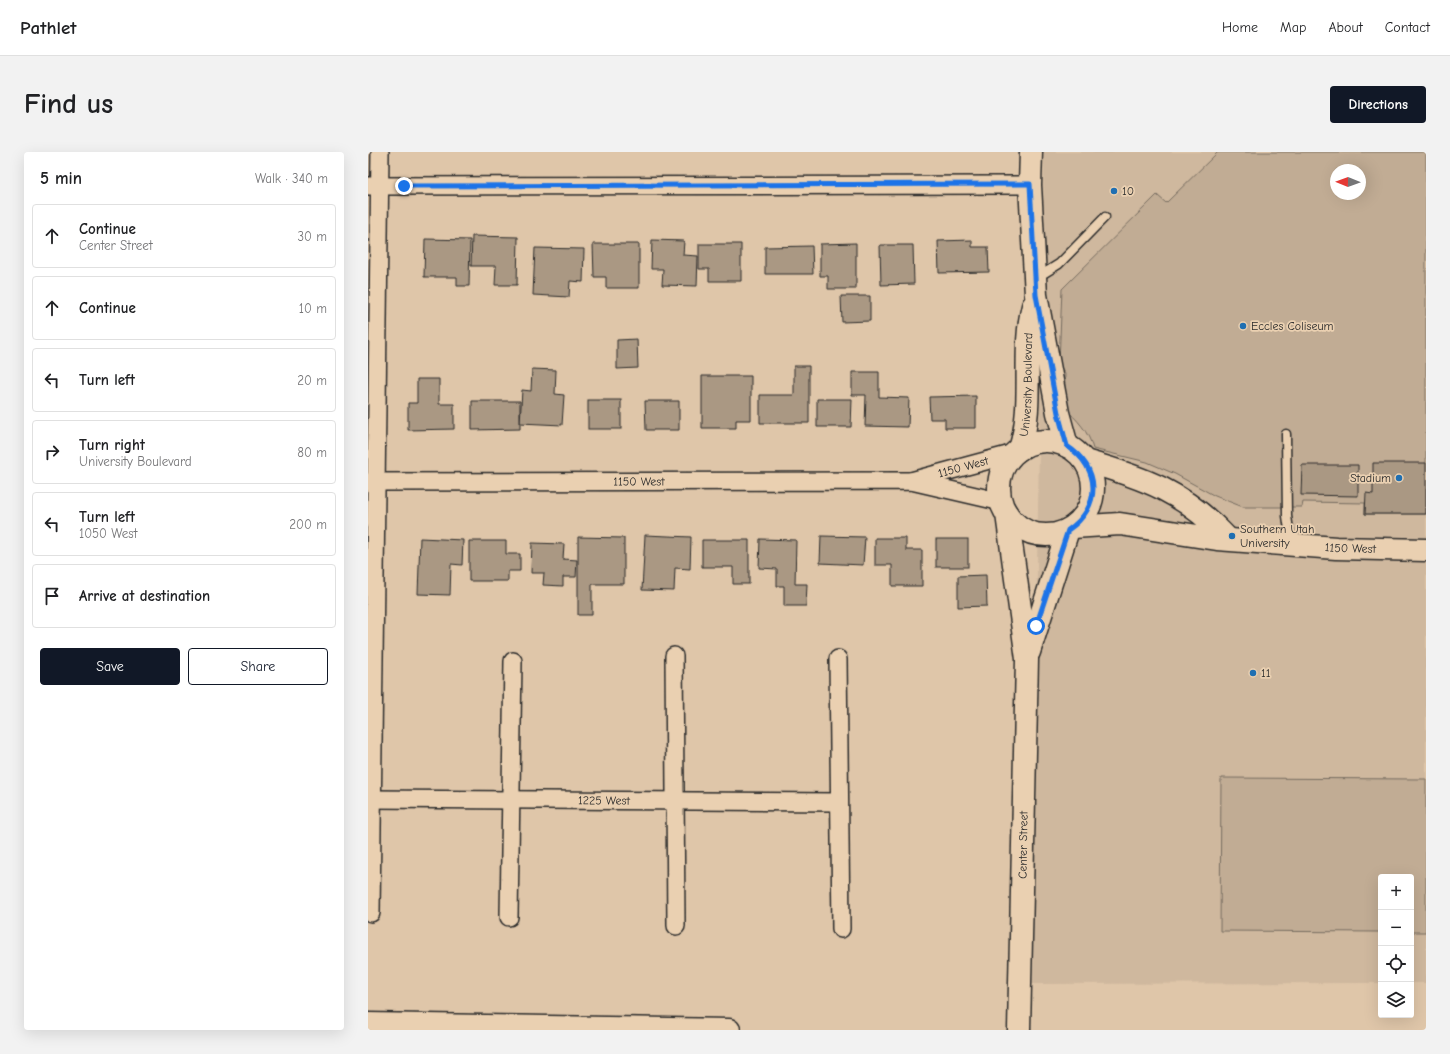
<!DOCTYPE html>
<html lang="en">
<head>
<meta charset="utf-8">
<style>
	:root { --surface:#fff; --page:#f2f2f2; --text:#202124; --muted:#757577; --line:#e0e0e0; --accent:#111827 }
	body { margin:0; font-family:"Comic Neue",sans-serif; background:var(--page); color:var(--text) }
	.controls { position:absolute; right:12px; bottom:12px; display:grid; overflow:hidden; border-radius:4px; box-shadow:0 4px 16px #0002 }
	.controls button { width:36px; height:36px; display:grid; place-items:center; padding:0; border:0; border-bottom:1px solid var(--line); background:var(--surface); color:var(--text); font:20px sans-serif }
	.compass { position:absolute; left:962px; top:12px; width:36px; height:36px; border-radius:50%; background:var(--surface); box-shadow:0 4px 16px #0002; rotate:271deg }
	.stop { position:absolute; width:12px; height:12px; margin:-9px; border:3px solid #1a73e8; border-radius:50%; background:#fff }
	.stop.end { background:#1a73e8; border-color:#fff; box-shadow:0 1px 4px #0008 }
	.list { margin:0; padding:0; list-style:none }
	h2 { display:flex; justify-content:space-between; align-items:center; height:52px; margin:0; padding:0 16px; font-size:17px }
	h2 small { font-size:13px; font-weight:400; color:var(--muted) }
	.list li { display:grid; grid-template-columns:26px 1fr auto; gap:12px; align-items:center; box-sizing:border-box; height:64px; margin:0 8px 8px; padding:0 8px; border:1px solid var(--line); border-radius:4px }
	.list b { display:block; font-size:15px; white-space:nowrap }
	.list p { margin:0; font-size:13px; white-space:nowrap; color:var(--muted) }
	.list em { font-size:13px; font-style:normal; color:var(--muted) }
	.actions { display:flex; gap:8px; padding:12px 16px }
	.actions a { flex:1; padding:9px 0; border:1px solid var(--accent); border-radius:4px; text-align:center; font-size:14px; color:var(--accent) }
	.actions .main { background:var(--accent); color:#fff }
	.icon { flex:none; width:22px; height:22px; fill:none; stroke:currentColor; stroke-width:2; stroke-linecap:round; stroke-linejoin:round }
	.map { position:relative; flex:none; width:1058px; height:878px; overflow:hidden; border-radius:4px }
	header { display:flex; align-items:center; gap:24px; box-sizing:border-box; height:56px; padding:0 20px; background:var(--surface); border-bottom:1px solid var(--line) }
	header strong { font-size:19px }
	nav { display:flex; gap:22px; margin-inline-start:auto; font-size:14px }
	.intro { display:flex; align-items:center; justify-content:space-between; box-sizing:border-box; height:96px; padding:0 24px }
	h1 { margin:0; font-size:28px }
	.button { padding:10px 18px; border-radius:4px; background:var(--accent); color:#fff; font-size:14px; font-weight:700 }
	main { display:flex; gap:24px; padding:0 24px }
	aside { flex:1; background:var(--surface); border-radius:4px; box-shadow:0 4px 16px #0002 }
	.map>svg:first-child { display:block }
	.built { fill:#cfb89e; fill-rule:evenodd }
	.green { fill:#c1ac94; stroke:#766c60; fill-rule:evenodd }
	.building { fill:#aa9883; stroke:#2b2b2b }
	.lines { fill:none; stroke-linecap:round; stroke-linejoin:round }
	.lane-casing { stroke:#2b2b2b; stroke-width:11 }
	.street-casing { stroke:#2b2b2b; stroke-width:20 }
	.secondary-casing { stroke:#2b2b2b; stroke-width:25 }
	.highway-casing { stroke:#2b2b2b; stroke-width:25 }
	.lane { stroke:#ead0b1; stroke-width:8 }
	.street { stroke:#ead0b1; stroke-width:17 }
	.secondary { stroke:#ead0b1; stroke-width:22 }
	.highway { stroke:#ead0b1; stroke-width:22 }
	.route { stroke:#1a73e8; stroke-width:5 }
	.poi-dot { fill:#1f6fb2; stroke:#ead0b1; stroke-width:1.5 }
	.labels { text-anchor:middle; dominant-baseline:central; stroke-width:3.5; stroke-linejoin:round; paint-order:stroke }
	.poi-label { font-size:12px; fill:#2b2b2b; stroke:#ead0b1; text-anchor:start }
	.street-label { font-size:12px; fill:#2b2b2b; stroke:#ead0b1 }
</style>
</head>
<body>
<header>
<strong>Pathlet</strong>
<nav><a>Home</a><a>Map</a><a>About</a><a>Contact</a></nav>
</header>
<div class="intro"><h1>Find us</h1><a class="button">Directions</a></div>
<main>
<aside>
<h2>5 min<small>Walk · 340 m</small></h2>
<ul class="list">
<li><svg class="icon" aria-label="ahead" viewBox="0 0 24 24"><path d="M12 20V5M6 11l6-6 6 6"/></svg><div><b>Continue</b><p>Center Street</p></div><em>30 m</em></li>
<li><svg class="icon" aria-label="ahead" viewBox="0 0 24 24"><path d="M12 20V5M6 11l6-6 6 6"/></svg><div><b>Continue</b></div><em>10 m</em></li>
<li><svg class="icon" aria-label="left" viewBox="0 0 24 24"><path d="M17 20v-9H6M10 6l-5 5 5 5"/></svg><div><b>Turn left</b></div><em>20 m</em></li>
<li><svg class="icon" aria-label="right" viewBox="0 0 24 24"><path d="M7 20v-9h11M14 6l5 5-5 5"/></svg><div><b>Turn right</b><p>University Boulevard</p></div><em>80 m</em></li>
<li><svg class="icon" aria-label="left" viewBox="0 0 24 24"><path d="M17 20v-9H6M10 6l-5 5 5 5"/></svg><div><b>Turn left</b><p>1050 West</p></div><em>200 m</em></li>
<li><svg class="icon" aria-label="arrive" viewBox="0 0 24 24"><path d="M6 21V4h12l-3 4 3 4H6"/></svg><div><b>Arrive at destination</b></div></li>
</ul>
<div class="actions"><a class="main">Save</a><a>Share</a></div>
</aside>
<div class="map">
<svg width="1058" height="878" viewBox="0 0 1058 878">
	<rect width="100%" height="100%" fill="#dfc6a9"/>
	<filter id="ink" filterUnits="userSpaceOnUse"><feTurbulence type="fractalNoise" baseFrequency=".025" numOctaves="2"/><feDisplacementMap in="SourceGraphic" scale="8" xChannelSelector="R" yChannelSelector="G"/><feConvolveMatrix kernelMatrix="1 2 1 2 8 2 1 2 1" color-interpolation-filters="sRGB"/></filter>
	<g filter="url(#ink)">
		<path class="built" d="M676 0H1058V831H1043V725H1013V831L662 832ZM968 18H992V42H968Z"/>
		<g class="green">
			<path d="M850 0H1058V362H997V351L935 350 934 355H875L847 344 807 322 779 310 725 297C721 280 709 267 696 256L697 222 691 211 694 137 789 43 798 51ZM968 18H992V42H968Z"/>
			<path d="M853 626 1058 627V780H1043V725H1013V780L852 779Z"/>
		</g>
		<g class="building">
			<path d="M104 84 150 85 149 133H127L128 114H103Z"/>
			<path d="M57 87 102 88 101 134H89V125H56Z"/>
			<path d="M284 88 316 89 315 103 330 104 329 134 294 133 295 117H283Z"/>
			<path d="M604 88V95H620L621 120 571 121 570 89Z"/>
			<path d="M488 91V137H460V124H452V92Z"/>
			<path d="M225 92H271V136H238V125H226Z"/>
			<path d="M331 92H373V129H341V117H331Z"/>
			<path d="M512 93H545L546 132 513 133Z"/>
			<path d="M444 94 445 122H397V95Z"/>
			<path d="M167 96 216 97 215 130 202 129 201 145 165 143Z"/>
			<path d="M473 144H502V169L474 170Z"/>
			<path d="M269 187 270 216 249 217V188Z"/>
			<path d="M426 214H441V271H392V243H426Z"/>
			<path d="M164 217 188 218 187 242 196 243 194 273 152 271 154 238 163 239Z"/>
			<path d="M484 220H511V245L541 246 540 275 497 274 498 243H484Z"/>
			<path d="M334 224H383V268H368V276H334Z"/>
			<path d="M49 227H71V252H86V277L40 278V251H49Z"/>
			<path d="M608 244V276H577V267H562L561 245Z"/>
			<path d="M449 247H484L483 275H449Z"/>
			<rect x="220" y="248" width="33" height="29"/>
			<path d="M104 249H152V277L104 278Z"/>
			<path d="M277 249H311V278H278Z"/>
			<path d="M1005 311H1058V362H997L998 341 1005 342Z"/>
			<path d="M934 313H990V344L933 343Z"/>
			<path d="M277 383 323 385 322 417 307 416 306 439 274 438Z"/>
			<path d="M453 384 497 385 495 413 452 411Z"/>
			<path d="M210 385 256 386V432H224V463H210Z"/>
			<path d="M52 386 95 388 94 413 83 412 82 443 50 442Z"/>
			<path d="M507 386H538V398H554V434H524V413H507Z"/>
			<path d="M392 387 428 388 427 432H439L438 454H416V434H409V417L391 416Z"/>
			<rect x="568" y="387" width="32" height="28"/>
			<path d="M334 388H381V432H365V415H334Z"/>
			<path d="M101 389H138V402H152V419H140V429H101Z"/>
			<path d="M164 391 196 392 195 407 209 408 208 425H195V434L175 433 176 421H163Z"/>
			<path d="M618 423 619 454 590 455V424Z"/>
		</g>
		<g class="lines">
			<defs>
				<g id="lane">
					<path d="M670 125 691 112 737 65"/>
					<path d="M918 282 919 364 923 392"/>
				</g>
				<g id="street">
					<path d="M0 34 662 33"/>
					<path id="s1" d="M543 329 647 301"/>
					<path id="s2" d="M0 330 543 329 634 350"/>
					<path d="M306 504 308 774"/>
					<path d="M470 507 473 777"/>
					<path id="s3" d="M0 647 471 650"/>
					<path d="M3 761 12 0"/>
					<path d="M141 765 145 509"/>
				</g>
				<g id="secondary">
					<path d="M663 0 662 33 668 143 690 261 699 294"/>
					<circle cx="678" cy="336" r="47"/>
					<path id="s4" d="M652 297C667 250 653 201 665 154"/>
					<path d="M717 309C777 326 816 340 860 387"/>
					<path d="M639 362 659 507 651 878"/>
					<path id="s5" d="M705 375 752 372 849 387 968 396 1058 398"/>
					<path d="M661 500 700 378"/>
				</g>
				<path id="highway" d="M0 872 361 878"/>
			</defs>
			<use href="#lane" class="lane-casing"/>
			<use href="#street" class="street-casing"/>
			<use href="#secondary" class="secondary-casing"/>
			<use href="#highway" class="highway-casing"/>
			<use href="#lane" class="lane"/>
			<use href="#street" class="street"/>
			<use href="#secondary" class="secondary"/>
			<use href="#highway" class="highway"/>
		</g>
	</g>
	<g class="lines" filter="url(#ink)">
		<path class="route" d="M36 34 662 32 668 143 690 261 699 294C733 316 734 355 700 378L668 474"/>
	</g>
	<g class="poi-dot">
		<circle cx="746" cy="39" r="4"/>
		<circle cx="875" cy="174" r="4"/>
		<circle cx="1031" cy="326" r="4"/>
		<circle cx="864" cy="384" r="4"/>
		<circle cx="885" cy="521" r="4"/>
	</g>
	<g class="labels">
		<g class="poi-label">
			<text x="754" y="39">10</text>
			<text x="883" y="174">Eccles Coliseum</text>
			<text x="1023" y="326" text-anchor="end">Stadium</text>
			<text x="872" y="377">Southern Utah<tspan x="872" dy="14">University</tspan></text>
			<text x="893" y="521">11</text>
		</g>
		<g class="street-label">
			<text stroke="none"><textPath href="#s4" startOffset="65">University Boulevard</textPath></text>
			<text stroke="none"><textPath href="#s1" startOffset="54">1150 West</textPath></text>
			<text stroke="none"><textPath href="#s2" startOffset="271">1150 West</textPath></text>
			<text stroke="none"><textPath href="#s5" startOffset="279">1150 West</textPath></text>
			<text stroke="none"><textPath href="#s3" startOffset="236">1225 West</textPath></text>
			<text transform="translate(655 693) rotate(-89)">Center Street</text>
		</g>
	</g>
</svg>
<div class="controls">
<button>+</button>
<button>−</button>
<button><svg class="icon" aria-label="locate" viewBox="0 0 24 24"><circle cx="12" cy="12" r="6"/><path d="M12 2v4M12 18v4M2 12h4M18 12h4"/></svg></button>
<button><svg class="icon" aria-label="layers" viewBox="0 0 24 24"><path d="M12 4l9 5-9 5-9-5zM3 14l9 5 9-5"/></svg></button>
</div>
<svg class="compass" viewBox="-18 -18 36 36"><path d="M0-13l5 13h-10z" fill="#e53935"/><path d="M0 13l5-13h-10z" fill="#757577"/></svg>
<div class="stop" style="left:668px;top:474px"></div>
<div class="stop end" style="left:36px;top:34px"></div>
</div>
</main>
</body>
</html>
